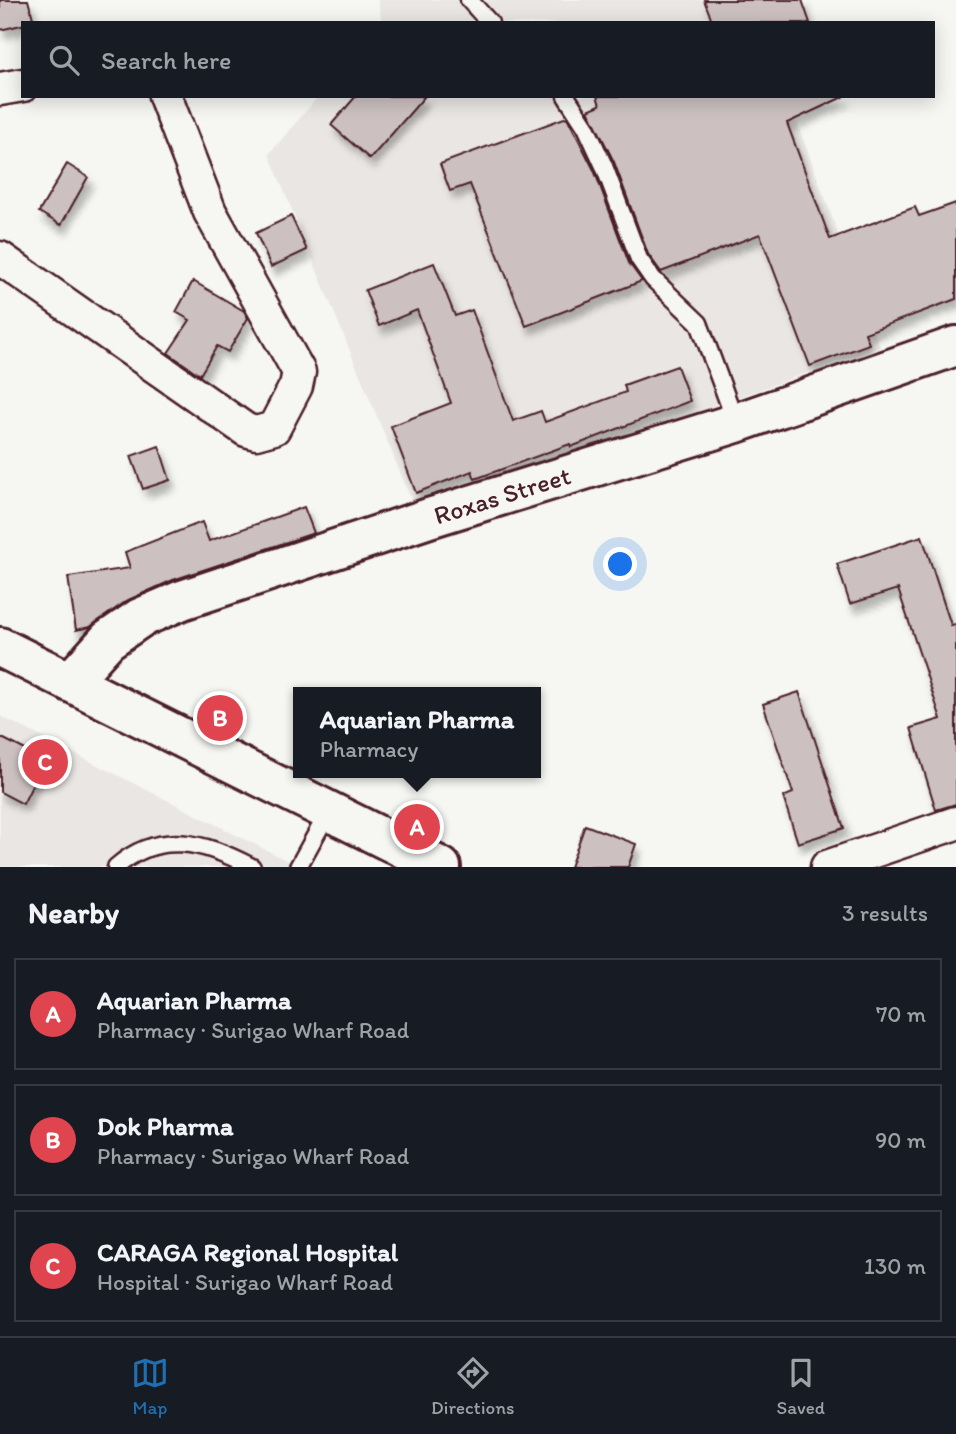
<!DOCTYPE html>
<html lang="en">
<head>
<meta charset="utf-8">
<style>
	:root { --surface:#171b24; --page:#20242c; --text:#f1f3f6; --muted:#9ea1a6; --line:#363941; --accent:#1f6fb2 }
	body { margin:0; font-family:Itim,sans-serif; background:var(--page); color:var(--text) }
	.you { position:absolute; left:621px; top:565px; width:24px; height:24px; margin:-18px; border:5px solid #fff; border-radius:50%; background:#1a73e8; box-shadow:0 0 0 10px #1a73e833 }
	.badge { display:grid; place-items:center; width:46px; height:46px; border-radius:50%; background:var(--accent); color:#fff; font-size:23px; font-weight:700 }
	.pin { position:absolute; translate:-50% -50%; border:4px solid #fff; box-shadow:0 2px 7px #0006 }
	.popup { position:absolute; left:293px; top:687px; width:248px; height:91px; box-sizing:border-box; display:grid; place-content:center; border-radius:0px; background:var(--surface); filter:drop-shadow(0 2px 5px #0005); font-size:23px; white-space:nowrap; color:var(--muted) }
	.popup b { font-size:26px; color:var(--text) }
	.popup::after { content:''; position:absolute; left:50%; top:100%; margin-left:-14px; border:14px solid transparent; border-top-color:var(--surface) }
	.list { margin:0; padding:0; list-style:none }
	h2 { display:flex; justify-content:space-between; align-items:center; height:91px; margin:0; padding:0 28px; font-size:30px }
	h2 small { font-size:23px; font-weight:400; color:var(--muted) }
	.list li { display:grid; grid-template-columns:46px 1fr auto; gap:21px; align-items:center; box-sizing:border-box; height:112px; margin:0 14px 14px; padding:0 14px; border:2px solid var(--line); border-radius:0px }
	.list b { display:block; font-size:26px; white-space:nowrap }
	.list p { margin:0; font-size:23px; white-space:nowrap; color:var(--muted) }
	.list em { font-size:23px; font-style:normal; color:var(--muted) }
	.icon { flex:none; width:38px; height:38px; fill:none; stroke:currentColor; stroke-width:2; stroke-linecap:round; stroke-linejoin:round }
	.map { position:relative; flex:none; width:956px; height:867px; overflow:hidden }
	.search { position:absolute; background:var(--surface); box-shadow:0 4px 18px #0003; left:21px; right:21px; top:21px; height:77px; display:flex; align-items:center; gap:18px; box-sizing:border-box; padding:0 24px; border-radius:0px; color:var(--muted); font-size:26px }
	.sheet { height:469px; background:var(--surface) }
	nav { display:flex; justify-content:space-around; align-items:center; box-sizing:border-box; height:98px; border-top:2px solid var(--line); background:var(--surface); font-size:19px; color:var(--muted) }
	nav a { display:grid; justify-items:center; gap:4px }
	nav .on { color:var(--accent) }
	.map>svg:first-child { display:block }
	.built { fill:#e9e6e3 }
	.building { fill:#ccc1c0; stroke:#4a1f2b; stroke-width:2; filter:url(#shadow) }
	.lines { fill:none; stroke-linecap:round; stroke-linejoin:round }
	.service-casing { stroke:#4a1f2b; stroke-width:21 }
	.minor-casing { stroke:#4a1f2b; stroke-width:37 }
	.tertiary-casing { stroke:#4a1f2b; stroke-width:44 }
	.primary-casing { stroke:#4a1f2b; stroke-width:44 }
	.service { stroke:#f6f6f2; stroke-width:16 }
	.minor { stroke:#f6f6f2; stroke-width:32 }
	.tertiary { stroke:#f6f6f2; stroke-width:38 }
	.primary { stroke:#f6f6f2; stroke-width:38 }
	.labels { text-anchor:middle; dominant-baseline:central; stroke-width:6; stroke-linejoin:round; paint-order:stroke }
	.street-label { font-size:26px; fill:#4a1f2b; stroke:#f6f6f2 }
</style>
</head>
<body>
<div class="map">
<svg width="956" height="867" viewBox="0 0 956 867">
	<defs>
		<filter id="shadow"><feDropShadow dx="4.5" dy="8" stdDeviation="3.5" flood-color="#0004"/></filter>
	</defs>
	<rect width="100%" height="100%" fill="#f6f6f2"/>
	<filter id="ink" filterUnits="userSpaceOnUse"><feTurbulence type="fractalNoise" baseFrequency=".0143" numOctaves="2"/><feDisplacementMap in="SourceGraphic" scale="14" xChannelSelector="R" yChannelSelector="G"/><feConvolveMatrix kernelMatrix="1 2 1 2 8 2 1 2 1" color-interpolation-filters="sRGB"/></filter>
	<g filter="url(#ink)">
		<g class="built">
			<path d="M378 0H751L759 23H382Z"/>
			<path d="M319 96H787L880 347 416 511 269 154Z"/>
			<path d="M0 716 250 842 300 867H0Z"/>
		</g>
		<g class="building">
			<path d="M0 0H28L34 22 0 30Z"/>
			<path d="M704 0H802L810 23H713Z"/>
			<path d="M356 96H425L370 159 331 125Z"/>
			<path d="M597 96H845L787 123 830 239 915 207 919 216 956 203V299L865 333 869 344 810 366 760 234 661 272 648 254 614 162 588 110 600 105Z"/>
			<path d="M567 117 594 170 629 263 642 281 526 326 470 184 450 191 440 164Z"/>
			<path d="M67 164 88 177 61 225 39 212Z"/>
			<path d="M291 216 307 250 271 267 256 233Z"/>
			<path d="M434 263 455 316 472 310 513 421 541 411 545 422 626 392 624 385 677 366 690 401 571 447 570 444 475 479 472 471 416 493 391 426 451 403 417 310 379 326 365 290Z"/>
			<path d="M193 281 244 311 248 318 228 352 217 346 200 375 168 353 190 320 176 312Z"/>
			<path d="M159 446 170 480 143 489 131 456Z"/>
			<path d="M304 507 314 533 173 580 128 600 90 627 76 630 68 577 130 568 125 552 202 522 209 541Z"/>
			<path d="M922 536 951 625 956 624V804L936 810 911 728 941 719 898 589 850 604 837 564Z"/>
			<path d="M799 692 844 828 798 843 783 797 793 793 763 704Z"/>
			<path d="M0 737 45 760 23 804 0 792Z"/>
			<path d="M585 825 636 844 628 867H570Z"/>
		</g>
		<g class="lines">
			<defs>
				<g id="service">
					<path d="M469 0 490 23"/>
					<path d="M566 96 586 127 604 166 639 259 653 279 699 323 736 423"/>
					<path d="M116 867C159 829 205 842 252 867"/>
					<path d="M298 867 329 811"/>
				</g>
				<g id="minor">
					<path d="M0 89 23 85"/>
					<path d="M0 258 246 430 256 433 274 428 296 386 299 372 210 212 165 96"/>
					<path d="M827 867 956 823"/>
				</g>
				<g id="tertiary">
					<path id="s1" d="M70 682 108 640 140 618 182 600 429 518 736 423 956 346"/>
				</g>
				<path id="primary" d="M0 647 441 867"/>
			</defs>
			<use href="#service" class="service-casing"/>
			<use href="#minor" class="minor-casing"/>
			<use href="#tertiary" class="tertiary-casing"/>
			<use href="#primary" class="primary-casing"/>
			<use href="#service" class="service"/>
			<use href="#minor" class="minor"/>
			<use href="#tertiary" class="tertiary"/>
			<use href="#primary" class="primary"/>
		</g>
	</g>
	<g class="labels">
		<g class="street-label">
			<text stroke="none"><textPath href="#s1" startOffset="478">Roxas Street</textPath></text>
		</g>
	</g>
</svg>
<div class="you"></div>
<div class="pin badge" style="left:417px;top:827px;background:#e0444e">A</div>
<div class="popup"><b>Aquarian Pharma</b>Pharmacy</div>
<div class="pin badge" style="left:220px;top:718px;background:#e0444e">B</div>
<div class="pin badge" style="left:45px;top:762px;background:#e0444e">C</div>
<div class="search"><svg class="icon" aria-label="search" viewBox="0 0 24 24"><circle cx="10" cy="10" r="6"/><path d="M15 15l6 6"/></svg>Search here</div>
</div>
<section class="sheet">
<h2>Nearby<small>3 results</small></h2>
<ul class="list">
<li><span class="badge" style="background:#e0444e">A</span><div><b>Aquarian Pharma</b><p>Pharmacy · Surigao Wharf Road</p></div><em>70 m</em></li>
<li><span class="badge" style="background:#e0444e">B</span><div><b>Dok Pharma</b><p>Pharmacy · Surigao Wharf Road</p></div><em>90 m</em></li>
<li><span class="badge" style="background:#e0444e">C</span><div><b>CARAGA Regional Hospital</b><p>Hospital · Surigao Wharf Road</p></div><em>130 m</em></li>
</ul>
</section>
<nav>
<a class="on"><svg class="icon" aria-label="map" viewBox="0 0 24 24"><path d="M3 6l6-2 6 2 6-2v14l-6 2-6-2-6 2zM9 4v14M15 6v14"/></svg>Map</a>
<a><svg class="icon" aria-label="directions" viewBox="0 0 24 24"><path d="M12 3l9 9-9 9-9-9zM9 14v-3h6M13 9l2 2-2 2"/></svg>Directions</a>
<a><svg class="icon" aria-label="saved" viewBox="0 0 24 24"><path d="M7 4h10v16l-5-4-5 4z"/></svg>Saved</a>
</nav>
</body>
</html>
